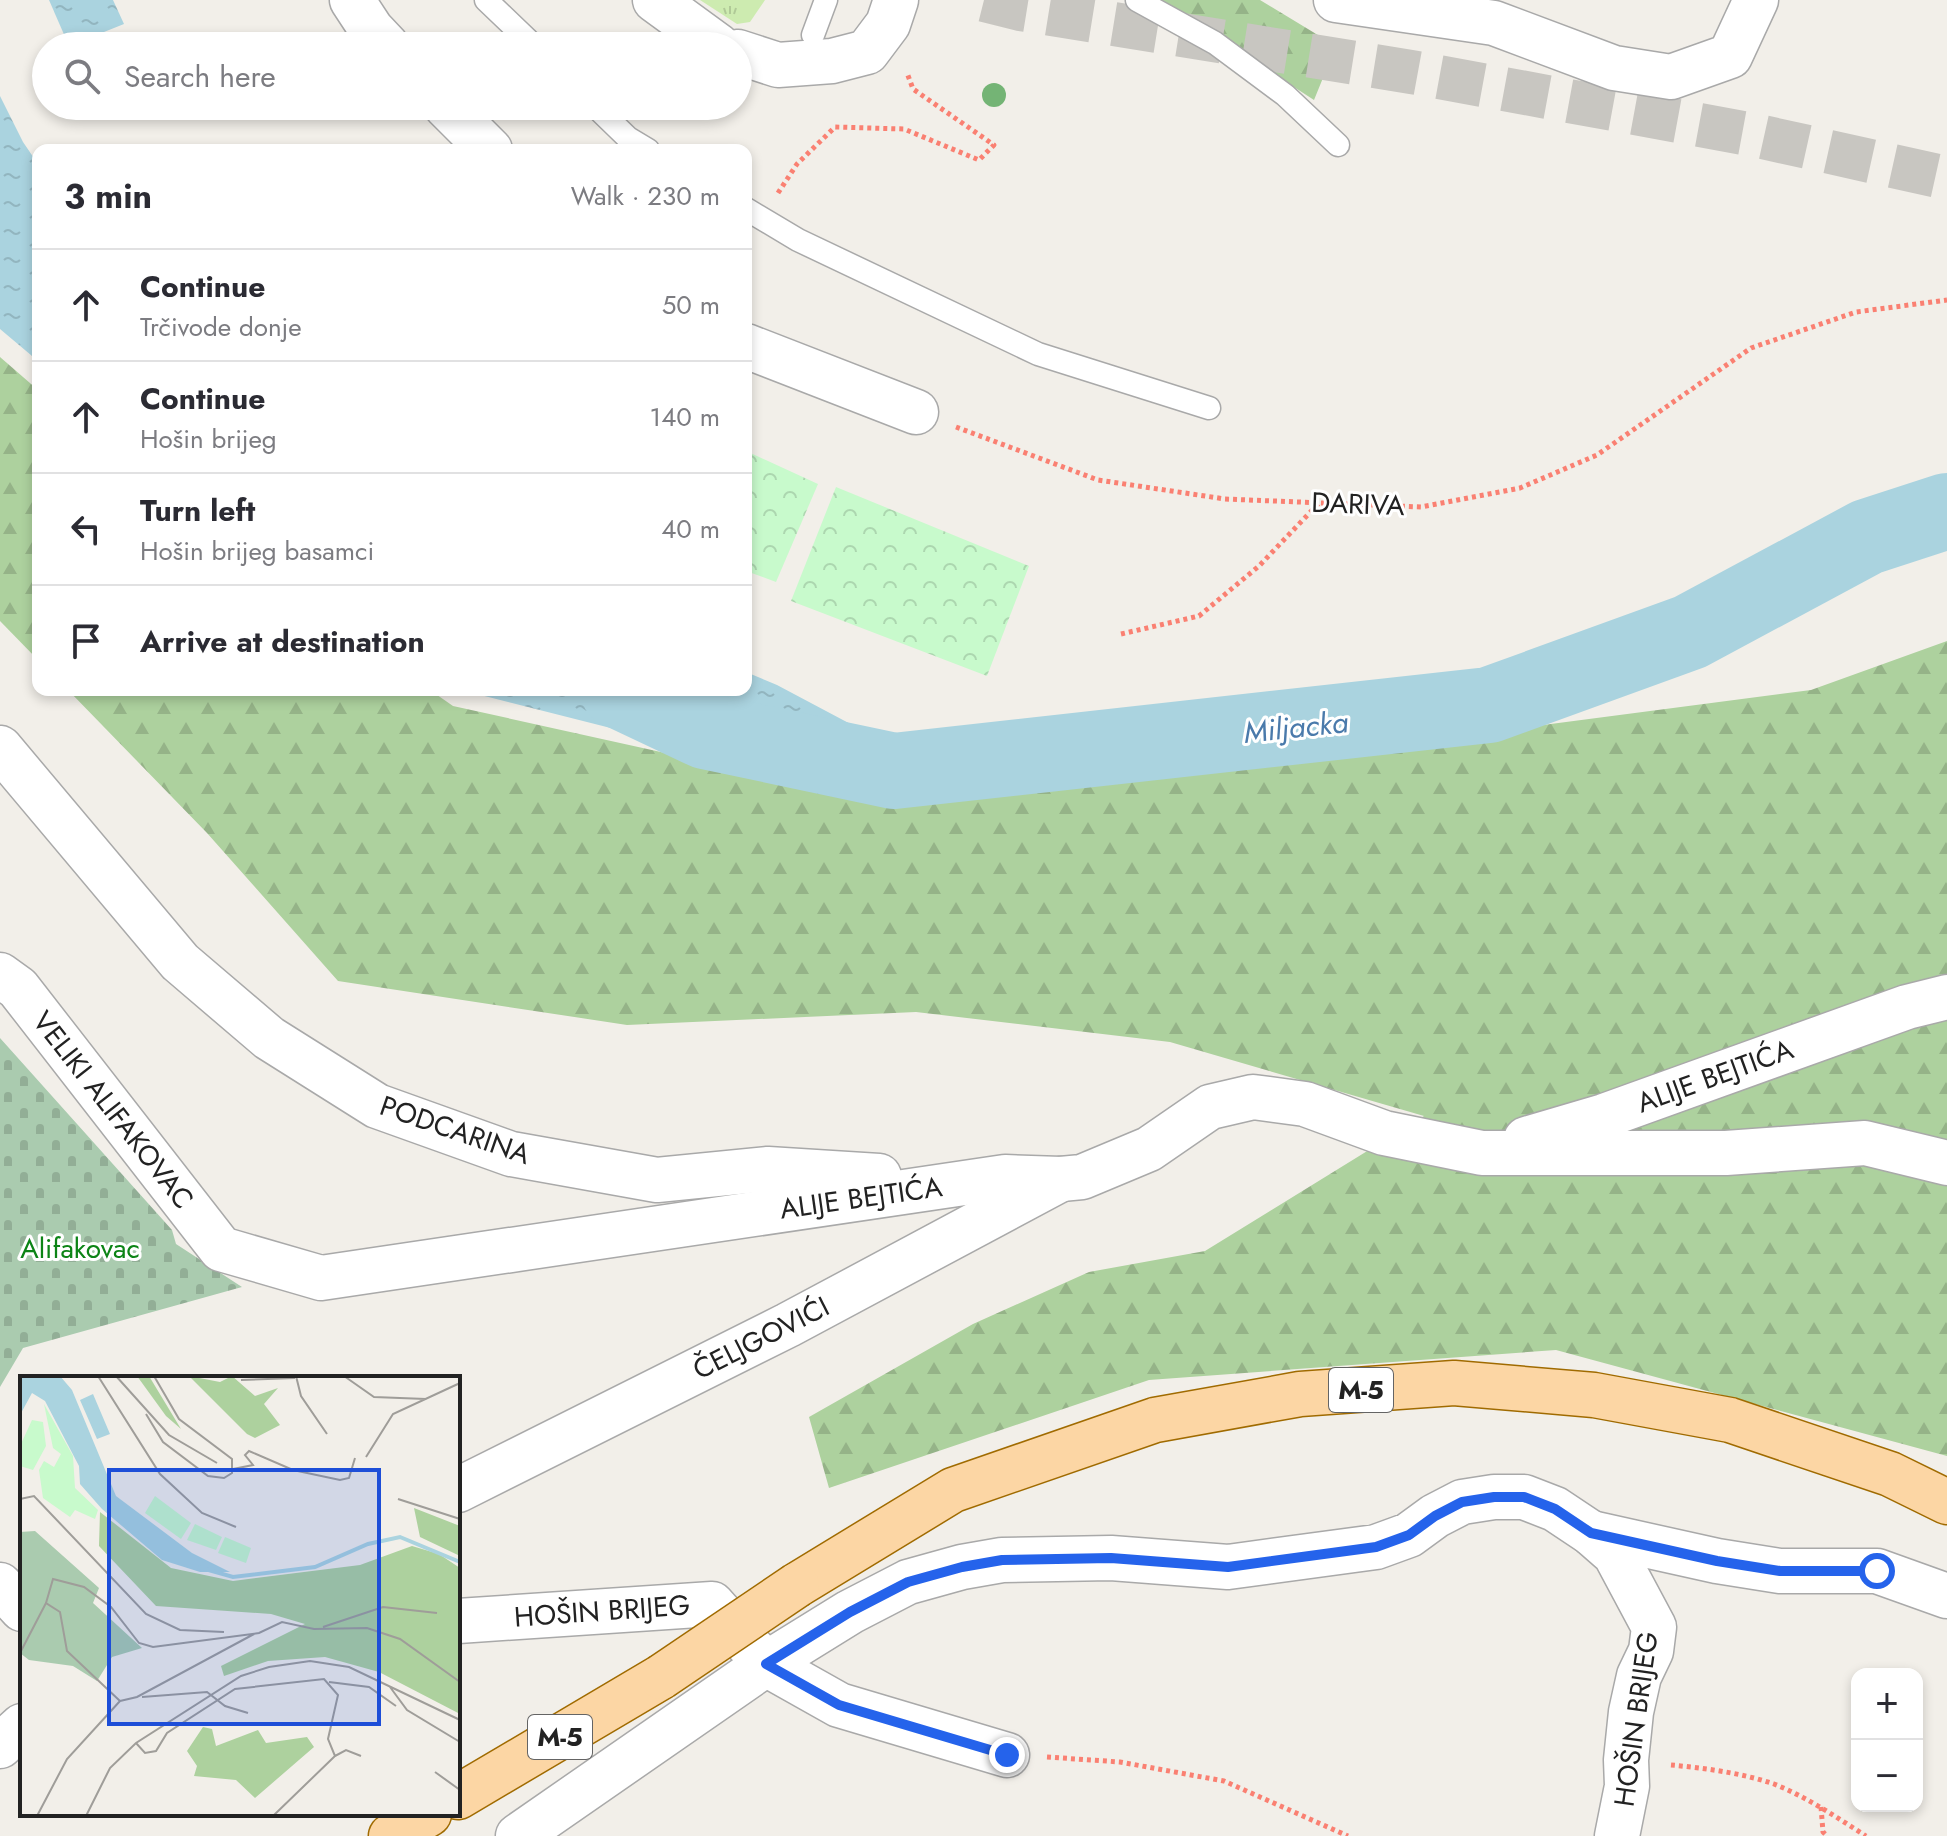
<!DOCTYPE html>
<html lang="en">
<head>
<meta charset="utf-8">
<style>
	:root { --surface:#fff; --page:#f2f2f3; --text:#2b2b33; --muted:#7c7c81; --line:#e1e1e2 }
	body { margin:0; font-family:Jost,sans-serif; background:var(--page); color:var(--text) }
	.controls { position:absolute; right:24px; bottom:24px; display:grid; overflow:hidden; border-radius:16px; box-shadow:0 4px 12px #0003 }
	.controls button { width:72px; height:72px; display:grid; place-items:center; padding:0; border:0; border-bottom:2px solid var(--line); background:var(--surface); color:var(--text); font:40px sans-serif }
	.stop { position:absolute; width:24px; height:24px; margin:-18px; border:6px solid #2563eb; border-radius:50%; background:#fff }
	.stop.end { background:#2563eb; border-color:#fff; box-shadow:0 2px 8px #0008 }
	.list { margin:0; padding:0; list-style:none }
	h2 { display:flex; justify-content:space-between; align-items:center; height:104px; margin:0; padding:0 32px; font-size:34px }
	h2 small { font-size:26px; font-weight:400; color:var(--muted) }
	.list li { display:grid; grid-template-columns:52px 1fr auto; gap:24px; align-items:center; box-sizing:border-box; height:112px; padding:0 32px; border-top:2px solid var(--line) }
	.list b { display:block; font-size:30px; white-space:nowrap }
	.list p { margin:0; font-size:26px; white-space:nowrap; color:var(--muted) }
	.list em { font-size:26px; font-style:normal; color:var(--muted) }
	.icon { flex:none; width:44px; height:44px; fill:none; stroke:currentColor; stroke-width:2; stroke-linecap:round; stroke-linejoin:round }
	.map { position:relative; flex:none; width:1947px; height:1836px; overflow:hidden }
	.search { position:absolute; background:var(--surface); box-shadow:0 4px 12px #0003; left:32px; top:32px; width:720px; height:88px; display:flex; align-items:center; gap:20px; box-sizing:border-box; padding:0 28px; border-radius:44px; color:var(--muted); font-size:30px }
	.panel { position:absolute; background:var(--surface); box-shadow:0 4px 12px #0003; left:32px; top:144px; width:720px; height:552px; border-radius:16px }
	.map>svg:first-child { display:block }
	.grass { fill:url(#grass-tufts) }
	.forest { fill:url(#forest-firs) }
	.cemetery { fill:url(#cemetery-stones) }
	.park { fill:url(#park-crowns) }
	.water { fill:url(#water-ripples) }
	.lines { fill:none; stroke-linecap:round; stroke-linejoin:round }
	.river { stroke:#aad3df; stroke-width:76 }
	.primary-tunnel { stroke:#c8c6c1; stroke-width:44; stroke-dasharray:44 22; stroke-linecap:butt }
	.service-casing { stroke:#a9a9a9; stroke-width:25 }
	.minor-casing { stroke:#a9a9a9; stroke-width:47 }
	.primary-casing { stroke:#a06b00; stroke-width:47 }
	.path { stroke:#fa8072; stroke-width:5; stroke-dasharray:4 4; stroke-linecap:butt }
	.service { stroke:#fff; stroke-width:22 }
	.minor { stroke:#fff; stroke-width:44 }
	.primary { stroke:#fcd6a4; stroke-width:44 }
	.primary-bridge-casing { stroke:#a06b00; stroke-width:47; stroke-linecap:butt }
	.primary-bridge { stroke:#fcd6a4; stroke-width:44 }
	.tree { fill:#74b475 }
	.route { stroke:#2563eb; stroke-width:10 }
	.labels { text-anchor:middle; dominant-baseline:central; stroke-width:6; stroke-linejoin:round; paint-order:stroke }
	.shield { fill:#fff; stroke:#646464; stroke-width:2 }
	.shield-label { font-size:26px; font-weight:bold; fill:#222 }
	.street-label { font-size:28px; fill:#222; stroke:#fff }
	.park-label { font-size:28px; fill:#0c8416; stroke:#fff }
	.water-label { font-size:30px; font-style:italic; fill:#4a7aab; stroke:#fff }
	.inset-river { fill:none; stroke:#aad3df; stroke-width:4 }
	.inset-road { fill:none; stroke:#9f9d99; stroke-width:2 }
	.view { fill:#1d4ed8; fill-opacity:0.15; stroke:#1d4ed8; stroke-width:4 }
	.inset-edge { fill:none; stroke:#222; stroke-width:4 }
</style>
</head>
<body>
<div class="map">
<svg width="1947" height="1836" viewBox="0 0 1947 1836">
	<defs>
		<pattern id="grass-tufts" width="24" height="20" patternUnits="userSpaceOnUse" patternTransform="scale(2)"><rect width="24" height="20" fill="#cdebb0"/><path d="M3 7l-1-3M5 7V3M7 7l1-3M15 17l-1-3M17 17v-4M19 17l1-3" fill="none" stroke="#b0c997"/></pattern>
		<pattern id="forest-firs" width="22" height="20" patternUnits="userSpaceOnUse" patternTransform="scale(2)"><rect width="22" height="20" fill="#add19e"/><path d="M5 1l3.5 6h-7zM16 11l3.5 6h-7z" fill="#95b388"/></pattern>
		<pattern id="cemetery-stones" width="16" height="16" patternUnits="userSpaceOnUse" patternTransform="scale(2)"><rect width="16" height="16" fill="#aacbaf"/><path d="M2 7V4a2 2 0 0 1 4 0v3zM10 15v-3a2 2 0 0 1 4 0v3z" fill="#92ae96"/></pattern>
		<pattern id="park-crowns" width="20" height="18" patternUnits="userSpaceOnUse" patternTransform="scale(2)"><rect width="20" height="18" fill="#c8facc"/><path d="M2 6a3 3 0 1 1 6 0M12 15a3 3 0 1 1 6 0" fill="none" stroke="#acd6af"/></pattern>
		<pattern id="water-ripples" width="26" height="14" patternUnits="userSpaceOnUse" patternTransform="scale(2)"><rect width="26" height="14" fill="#aad3df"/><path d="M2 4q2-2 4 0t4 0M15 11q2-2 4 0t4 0" fill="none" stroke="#92b5bf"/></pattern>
	</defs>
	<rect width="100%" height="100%" fill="#f2efe9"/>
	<path class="grass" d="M700 0H765L750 22 737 24Z"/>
	<g class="forest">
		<path d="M1149 0H1260L1336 46 1314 100 1220 39Z"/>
		<path d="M0 357 38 390V660L0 621Z"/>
		<path d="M1947 641V1456L1556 1350 1149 1380 829 1488 809 1417 973 1324 1089 1272 1205 1251 1424 1116 1170 1042 916 1012 627 1025 338 981 207 833 68 690H430L453 706 896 804 1209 750H1351L1811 690Z"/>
	</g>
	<path class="cemetery" d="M0 1038 172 1230 176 1244 242 1287 23 1348 0 1387Z"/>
	<g class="park">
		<path d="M746 451 818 484 776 582 746 571Z"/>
		<path d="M836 487 1029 566 987 676 791 601Z"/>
	</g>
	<g class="water">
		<path d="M49 0H113L124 24 69 46Z"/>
		<path d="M0 96 23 142 38 164V361L0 329Z"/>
		<path d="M746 672 777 685 875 737 857 732 743 739 658 740 461 690H746Z"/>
	</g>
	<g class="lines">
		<path class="river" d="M618 690 705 731 894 771 1489 705 1690 632 1867 537 1947 511"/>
		<path class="primary-tunnel" d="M984 0 1020 9 1411 72 1749 134 1947 178"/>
		<defs>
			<g id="service">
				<path d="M486 0 534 46"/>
				<path d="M1137 0 1215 43 1285 95 1338 145"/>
				<path d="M813 35 826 0"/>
				<path d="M595 106 628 138 648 150"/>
				<path d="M746 209 798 240 1038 354 1209 408"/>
			</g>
			<g id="minor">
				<path d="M352 0 371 29 387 46"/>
				<path d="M655 0 718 46"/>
				<path d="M1336 0 1494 23 1614 68 1671 77 1730 56 1756 0"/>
				<path d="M738 52 778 65 832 61 867 52 888 24 896 0"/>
				<path d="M446 106 490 150"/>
				<path d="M746 346 916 412"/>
				<path d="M0 748 180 962 269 1038 377 1106 511 1154 657 1180 768 1169 879 1176"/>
				<path d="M0 975 18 988 221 1249 321 1278 1005 1177 1061 1179 1082 1177 1149 1149 1210 1107 1253 1097 1305 1104 1384 1133 1482 1153H1726L1865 1143 1947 1163"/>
				<path d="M1526 1139 1604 1116 1907 1007 1947 997"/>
				<path d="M458 1490 788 1325 1061 1179"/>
				<path d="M1591 1533 1717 1561 1780 1571H1877L1947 1596"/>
				<path d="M0 1585 22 1609"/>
				<path d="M458 1621 712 1604 766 1664 839 1705 1007 1755"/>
				<path d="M0 1746 22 1726"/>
				<path d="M518 1836 766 1664 850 1612 908 1582 962 1567 1002 1560 1111 1558 1228 1567 1376 1547 1409 1535 1435 1516 1462 1502 1494 1497H1524L1555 1509 1591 1533 1615 1554 1654 1627 1651 1651 1639 1676 1631 1712 1626 1760 1627 1786 1617 1836"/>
			</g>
			<g id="primary">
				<path d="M797 1585 953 1490 1155 1420 1300 1394 1454 1383 1594 1395 1730 1420 1890 1474 1947 1502"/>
				<path d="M458 1797 661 1677"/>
				<path d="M391 1836 429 1814"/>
			</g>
		</defs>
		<use href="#service" class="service-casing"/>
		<use href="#minor" class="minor-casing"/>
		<use href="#primary" class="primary-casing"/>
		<g class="path">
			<path d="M778 193 797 164 835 127 904 129 979 160 994 145 913 89 907 73"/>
			<path d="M956 427 1098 480 1225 499 1421 507 1520 488 1597 455 1751 348 1856 312 1947 300"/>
			<path d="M1121 634 1199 616 1259 566 1319 503"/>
			<path d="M1047 1757 1120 1762 1224 1781 1348 1836"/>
			<path d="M1671 1765C1704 1768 1742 1773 1774 1784 1807 1797 1836 1817 1866 1836"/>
			<path d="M1821 1807 1823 1832 1827 1836"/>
		</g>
		<use href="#service" class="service"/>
		<use href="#minor" class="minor"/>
		<use href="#primary" class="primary"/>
		<defs>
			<path id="primary-bridge" d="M661 1677 797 1585"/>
		</defs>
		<use href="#primary-bridge" class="primary-bridge-casing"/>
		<use href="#primary-bridge" class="primary-bridge"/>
	</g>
	<circle class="tree" cx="994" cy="95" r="12"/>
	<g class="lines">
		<path class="route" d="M1007 1755 839 1705 766 1664 850 1612 908 1582 962 1567 1002 1560 1111 1558 1228 1567 1376 1547 1409 1535 1435 1516 1462 1502 1494 1497H1524L1555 1509 1591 1533 1717 1561 1780 1571H1877"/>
	</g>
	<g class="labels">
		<g class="shield">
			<rect x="1329" y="1368" width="64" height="44" rx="6"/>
			<rect x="528" y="1715" width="64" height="44" rx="6"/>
		</g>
		<g class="shield-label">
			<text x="1361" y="1390">M-5</text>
			<text x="560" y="1737">M-5</text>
		</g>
		<g class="street-label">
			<text transform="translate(1358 504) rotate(2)">DARIVA</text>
			<text transform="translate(1715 1076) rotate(-20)">ALIJE BEJTIĆA</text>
			<text transform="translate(113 1110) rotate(52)">VELIKI ALIFAKOVAC</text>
			<text transform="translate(455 1130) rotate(19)">PODCARINA</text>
			<text transform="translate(861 1198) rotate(-8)">ALIJE BEJTIĆA</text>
			<text transform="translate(761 1338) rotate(-27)">ČELJGOVIĆI</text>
			<text transform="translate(602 1611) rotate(-4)">HOŠIN BRIJEG</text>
			<text transform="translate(1636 1719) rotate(-82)">HOŠIN BRIJEG</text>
		</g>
		<g class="park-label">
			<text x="80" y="1248">Alifakovac</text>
		</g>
		<g class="water-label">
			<text transform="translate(1296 727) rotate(-6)">Miljacka</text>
		</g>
	</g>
	<g transform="translate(20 1376)">
		<rect width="440" height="440" fill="#f2efe9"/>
		<path d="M117 0H129L161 53 146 40ZM169 0 200 6 212 0 235 20 258 12 244 28 260 49 235 62 227 58ZM394 132 440 150V180L400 161ZM80 136 151 192 213 205 340 189 392 170 419 178 440 192V338L359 296 305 281 248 285 204 300 201 290 285 248 251 238 136 230 79 170ZM183 351 192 353 196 370 238 354 246 367 287 361 294 371 235 422 216 404 174 400 177 390 167 375Z" fill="#add19e"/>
		<path d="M15 155 79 212 73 227 122 272 92 281 77 305 53 290 9 284 0 277V156Z" fill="#aacbaf"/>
		<path d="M24 28 53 80 55 112 78 134 75 143 55 134 50 141 23 122 19 94 24 85 34 91 41 78 33 72ZM12 44 23 46 26 70 13 94 0 90V70ZM135 120 171 147 161 163 125 137ZM175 148 202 161 196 174 167 164ZM205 161 231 172 226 187 198 177Z" fill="#c8facc"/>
		<path d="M0 0H40L52 14 96 120 172 177 210 196H180L142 184 82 133 60 108 59 90 25 25 12 17 0 39ZM73 18 90 58 77 63 60 24Z" fill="#aad3df"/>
		<path class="inset-river" d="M178 191 213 201 295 191 348 168 380 161 440 186"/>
		<path class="inset-road" d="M78 0 140 98 182 137 216 151M96 0 149 59 197 87M276 0 281 20 307 58M324 0 354 21 406 23M221 4 275 2M126 38 143 66 188 100 204 102 212 97V83L159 43 134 0M346 81 373 38 440 7M213 93 233 89 225 79 229 75 273 94 320 104 329 102 335 82M0 123 14 120 126 238 160 254 204 256M378 123 440 143M303 251 363 231 417 237M0 277 26 227M309 306 349 311 376 330M370 311 387 334 440 366M122 321 187 316 205 330 228 337M100 325 47 275 40 236 26 227 33 203 64 211 91 231 119 267 133 271 239 257 262 246 294 253 347 252 380 263 440 306M100 325 117 321 234 258M116 367 125 377 136 375 147 357 215 313 304 303 318 319 308 363 315 380 253 440M315 380 326 374 341 380M415 396 440 414M17 440 47 383 100 325M66 440 90 392 116 367 221 300 249 291 290 285 329 291 440 344"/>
		<path class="view" d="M89 94H359V348H89Z"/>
		<rect width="440" height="440" class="inset-edge"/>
	</g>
</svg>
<div class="controls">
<button>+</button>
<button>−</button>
</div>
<div class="stop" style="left:1877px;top:1571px"></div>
<div class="stop end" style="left:1007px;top:1755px"></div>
<div class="search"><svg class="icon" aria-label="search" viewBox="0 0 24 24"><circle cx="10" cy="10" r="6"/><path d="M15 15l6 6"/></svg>Search here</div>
<section class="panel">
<h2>3 min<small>Walk · 230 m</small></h2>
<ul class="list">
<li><svg class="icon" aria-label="ahead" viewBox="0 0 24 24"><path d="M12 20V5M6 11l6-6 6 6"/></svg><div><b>Continue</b><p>Trčivode donje</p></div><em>50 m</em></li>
<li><svg class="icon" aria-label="ahead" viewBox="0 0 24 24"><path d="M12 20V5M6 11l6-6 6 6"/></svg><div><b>Continue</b><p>Hošin brijeg</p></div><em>140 m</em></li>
<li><svg class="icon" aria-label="left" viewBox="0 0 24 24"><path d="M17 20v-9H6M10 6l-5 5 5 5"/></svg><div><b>Turn left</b><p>Hošin brijeg basamci</p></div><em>40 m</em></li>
<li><svg class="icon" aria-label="arrive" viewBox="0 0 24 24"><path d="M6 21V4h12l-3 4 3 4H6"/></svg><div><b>Arrive at destination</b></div></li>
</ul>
</section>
</div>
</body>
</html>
